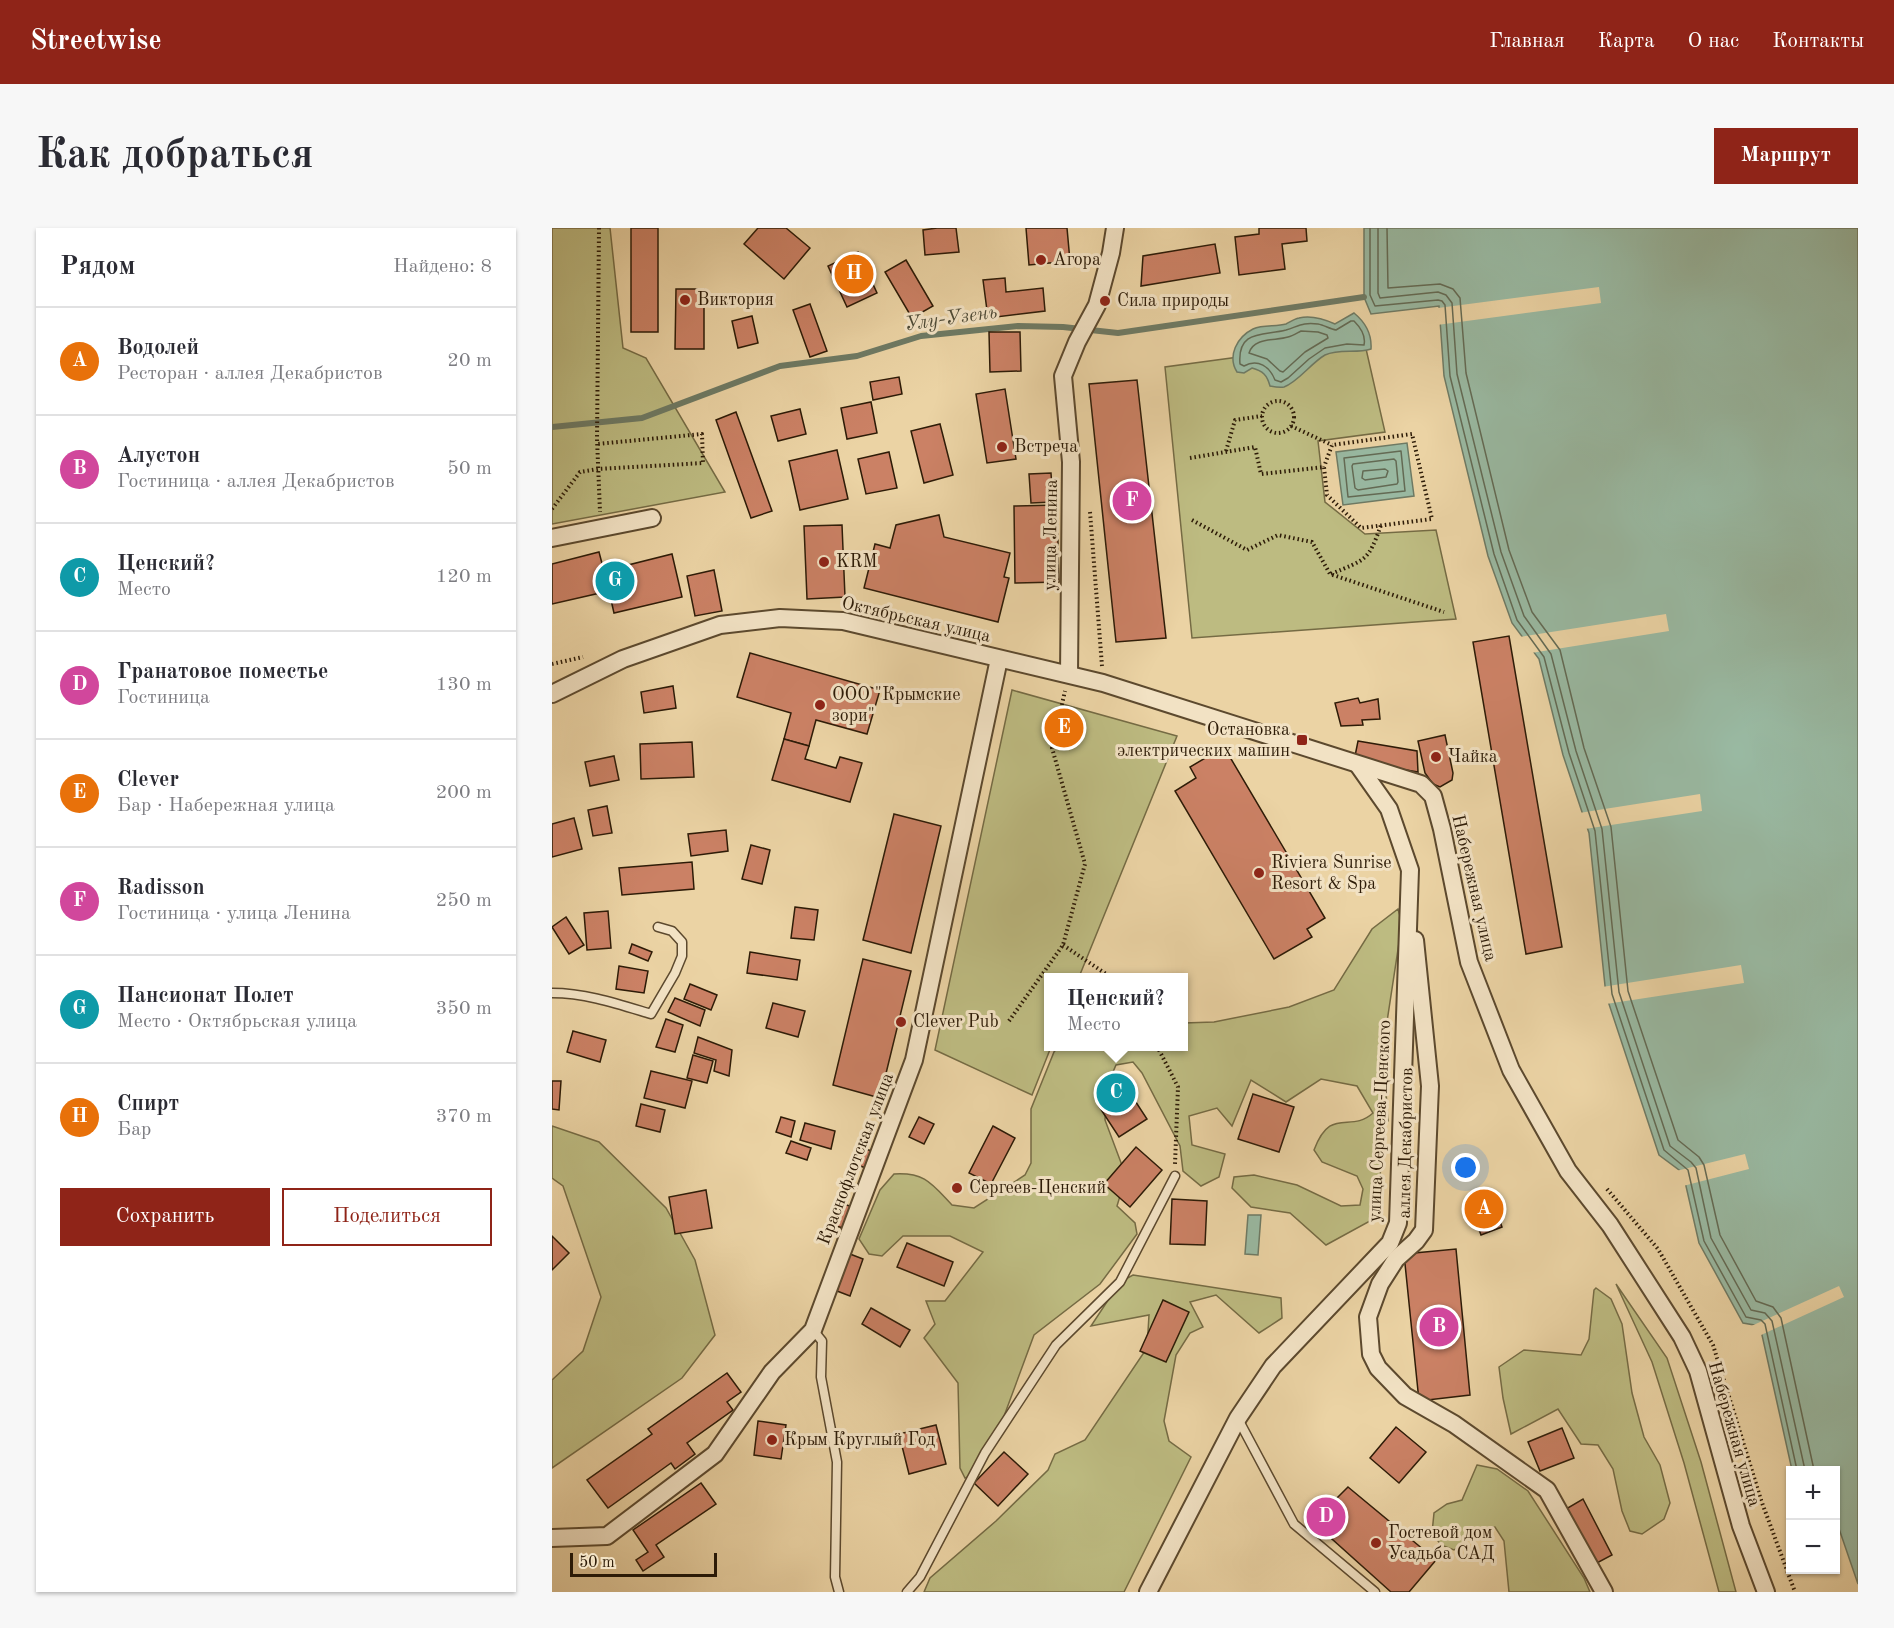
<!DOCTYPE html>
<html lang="ru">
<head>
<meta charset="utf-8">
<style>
	:root { --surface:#fff; --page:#f7f7f7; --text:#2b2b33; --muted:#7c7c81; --line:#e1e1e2; --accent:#8f2418 }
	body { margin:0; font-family:"Old Standard TT",serif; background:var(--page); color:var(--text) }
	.controls { position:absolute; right:18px; bottom:18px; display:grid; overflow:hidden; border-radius:0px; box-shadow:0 2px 4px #0004 }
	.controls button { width:54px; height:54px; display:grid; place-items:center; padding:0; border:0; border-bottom:2px solid var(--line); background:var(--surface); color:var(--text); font:30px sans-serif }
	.scale { position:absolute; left:18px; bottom:15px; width:147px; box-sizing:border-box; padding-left:6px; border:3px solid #2d1b07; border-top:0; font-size:16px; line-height:21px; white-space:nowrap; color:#2d1b07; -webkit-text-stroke:4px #f2e2c4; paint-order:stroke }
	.you { position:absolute; left:914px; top:940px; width:21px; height:21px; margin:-15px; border:4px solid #fff; border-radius:50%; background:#1a73e8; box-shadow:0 0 0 9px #1a73e833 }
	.badge { display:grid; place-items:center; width:39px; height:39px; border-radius:50%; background:var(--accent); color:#fff; font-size:20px; font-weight:700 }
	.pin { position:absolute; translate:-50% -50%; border:3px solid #fff; box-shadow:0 2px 6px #0006 }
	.popup { position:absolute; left:492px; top:745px; width:144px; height:78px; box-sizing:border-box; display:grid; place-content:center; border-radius:0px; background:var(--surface); filter:drop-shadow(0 2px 4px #0005); font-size:20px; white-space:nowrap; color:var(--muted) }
	.popup b { font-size:22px; color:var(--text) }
	.popup::after { content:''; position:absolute; left:50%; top:100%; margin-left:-12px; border:12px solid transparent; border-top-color:var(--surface) }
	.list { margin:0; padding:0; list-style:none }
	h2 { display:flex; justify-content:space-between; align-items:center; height:78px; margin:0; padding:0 24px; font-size:26px }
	h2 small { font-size:20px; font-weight:400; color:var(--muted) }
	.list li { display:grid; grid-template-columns:39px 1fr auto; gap:18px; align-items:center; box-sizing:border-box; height:108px; padding:0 24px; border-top:2px solid var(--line) }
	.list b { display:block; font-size:22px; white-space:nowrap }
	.list p { margin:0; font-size:20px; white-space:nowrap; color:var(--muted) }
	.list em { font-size:20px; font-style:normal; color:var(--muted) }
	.actions { display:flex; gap:12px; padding:18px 24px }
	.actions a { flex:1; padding:14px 0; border:2px solid var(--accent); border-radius:0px; text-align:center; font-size:21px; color:var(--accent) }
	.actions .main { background:var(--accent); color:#fff }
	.map { position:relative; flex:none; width:1306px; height:1364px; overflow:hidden; border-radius:0px }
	header { display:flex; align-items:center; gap:36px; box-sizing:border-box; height:84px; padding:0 30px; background:var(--accent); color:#fff }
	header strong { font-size:28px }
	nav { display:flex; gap:33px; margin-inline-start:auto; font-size:21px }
	.intro { display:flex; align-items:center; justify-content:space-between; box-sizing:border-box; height:144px; padding:0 36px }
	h1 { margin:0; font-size:42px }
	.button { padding:15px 27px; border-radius:0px; background:var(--accent); color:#fff; font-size:21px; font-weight:700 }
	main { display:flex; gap:36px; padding:0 36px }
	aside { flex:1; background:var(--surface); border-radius:0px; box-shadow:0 2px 4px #0004 }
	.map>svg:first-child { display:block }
	.green { fill:#bdbb81; stroke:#756b44; stroke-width:1.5 }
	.water { fill:#99b9a2; stroke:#6e7a64; stroke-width:1.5 }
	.pier { fill:#ebd3a4 }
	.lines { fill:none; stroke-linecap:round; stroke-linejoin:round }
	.shore { stroke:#636a54; stroke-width:1.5 }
	.stream { stroke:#6e7a64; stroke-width:6 }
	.building { fill:#cb8165; stroke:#2d1b07; stroke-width:1.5 }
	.service-casing { stroke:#5c492e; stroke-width:11 }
	.minor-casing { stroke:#5c492e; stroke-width:20 }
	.path { stroke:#2d1b07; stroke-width:4; stroke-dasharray:1.5 3; stroke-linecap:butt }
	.service { stroke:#f2e2c4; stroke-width:8 }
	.minor { stroke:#f2e2c4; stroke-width:16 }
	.poi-dot { fill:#8f2418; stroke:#f2e2c4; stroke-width:2 }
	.labels { text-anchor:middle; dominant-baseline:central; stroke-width:6; stroke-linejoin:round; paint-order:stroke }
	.poi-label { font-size:18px; fill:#2d1b07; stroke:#f2e2c4; text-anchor:start }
	.street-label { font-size:18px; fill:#2d1b07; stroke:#f2e2c4 }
	.water-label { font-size:20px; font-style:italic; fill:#4d4a36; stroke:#f2e2c4 }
</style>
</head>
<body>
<header>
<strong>Streetwise</strong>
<nav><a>Главная</a><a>Карта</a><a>О нас</a><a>Контакты</a></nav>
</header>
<div class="intro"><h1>Как добраться</h1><a class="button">Маршрут</a></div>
<main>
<aside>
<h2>Рядом<small>Найдено: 8</small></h2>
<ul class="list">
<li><span class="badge" style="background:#e8710a">A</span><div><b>Водолей</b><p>Ресторан · аллея Декабристов</p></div><em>20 m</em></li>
<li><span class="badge" style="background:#d1479c">B</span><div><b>Алустон</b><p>Гостиница · аллея Декабристов</p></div><em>50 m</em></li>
<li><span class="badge" style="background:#0f9aa8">C</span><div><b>Ценский?</b><p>Место</p></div><em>120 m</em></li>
<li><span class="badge" style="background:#d1479c">D</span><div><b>Гранатовое поместье</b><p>Гостиница</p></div><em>130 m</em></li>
<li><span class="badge" style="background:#e8710a">E</span><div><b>Clever</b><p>Бар · Набережная улица</p></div><em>200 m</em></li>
<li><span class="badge" style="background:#d1479c">F</span><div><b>Radisson</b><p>Гостиница · улица Ленина</p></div><em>250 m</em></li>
<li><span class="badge" style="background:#0f9aa8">G</span><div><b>Пансионат Полет</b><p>Место · Октябрьская улица</p></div><em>350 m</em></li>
<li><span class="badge" style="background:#e8710a">H</span><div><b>Спирт</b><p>Бар</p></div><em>370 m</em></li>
</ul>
<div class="actions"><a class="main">Сохранить</a><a>Поделиться</a></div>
</aside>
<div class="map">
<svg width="1306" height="1364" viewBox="0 0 1306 1364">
	<rect width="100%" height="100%" fill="#ebd3a4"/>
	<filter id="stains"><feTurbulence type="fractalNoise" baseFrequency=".00333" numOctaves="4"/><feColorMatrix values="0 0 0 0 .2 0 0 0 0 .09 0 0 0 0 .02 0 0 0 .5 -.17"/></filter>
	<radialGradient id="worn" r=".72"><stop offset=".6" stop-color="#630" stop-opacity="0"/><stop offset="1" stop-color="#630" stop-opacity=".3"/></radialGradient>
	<g class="green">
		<path d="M0 0H58L71 120 94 130 173 264 0 296Z"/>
		<path d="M812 112 833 204 766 213 773 274 813 306 884 302 904 391 640 410 613 139Z"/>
		<path d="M460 462 625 508 527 749 496 750V818L499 819 480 867 383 822Z"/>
		<path d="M846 681 850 695 831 820 836 893 824 905 829 913 828 961 818 993 774 1017 738 985 699 979 680 960 682 949 702 947 745 957 789 978 808 977 811 961 805 948 770 934 762 922C779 877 798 906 821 885L805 858 769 851 734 874 699 852 680 898 665 880 637 888 640 917 673 926 667 949 649 958 631 943 628 918 590 845 581 834 564 837 555 858 553 892 574 948 565 978 583 995 585 1006 548 1056 482 1107 448 1199 419 1248 413 1250 408 1240 406 1155 372 1110 383 1096 374 1073H393L431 1024 398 1008H351L330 1028 317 1026 307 1011 328 962 342 946C373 944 380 956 400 977L422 980 473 947 479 935V881L502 824 506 819 632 818V795L662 794 737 779 782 762 820 701Z"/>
		<path d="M0 898 47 914 114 980 143 1032 163 1107 130 1150 0 1240V1152L31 1123 49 1069 11 958 0 950Z"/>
		<path d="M581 1047 729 1070 730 1090 707 1105 664 1067 638 1074 651 1099 638 1105 624 1127 612 1193 617 1213 639 1229 572 1364H372L378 1350 444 1293 496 1242 503 1226 533 1212 595 1120 597 1087 539 1098 568 1054Z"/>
		<path d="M1064 1056 1115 1130 1149 1234 1184 1364H1167L1132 1235 1100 1134Z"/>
		<path d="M1044 1060 1059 1071 1070 1096 1080 1165 1092 1209 1108 1237 1118 1275 1112 1291 1090 1306 1078 1303 1070 1283 1061 1241 1046 1217 1029 1216 1006 1181 959 1206 951 1170 947 1139 972 1122 1029 1127 1037 1111 1042 1062Z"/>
		<path d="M925 1237 945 1241 976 1263 1032 1350 1038 1364H957L952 1313 943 1299 930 1301 902 1322 889 1317 880 1305 882 1285 895 1276 910 1272Z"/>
	</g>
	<g class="water">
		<path d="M812 0H1306V1356L1284 1292V1242H1240L1208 1098 1191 1095 1147 1015 1131 945 1107 927 1054 767 1037 605 1011 527 987 431 960 395 936 328 892 148 887 78 819 86 812 69Z"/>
		<path d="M802 85C813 94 820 106 819 121 804 126 788 120 773 127 759 135 746 154 732 159 728 160 723 159 718 158 715 147 711 143 700 140L692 145 685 144C675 128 685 109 701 101 711 96 724 99 734 96 738 94 742 91 747 90 759 87 772 91 783 96Z"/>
		<path d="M855 215 862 268 791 277 784 224Z"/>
		<path d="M696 987H709L706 1027 693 1026Z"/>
	</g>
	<g class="pier">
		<path d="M1047 59 1049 75 885 97 884 81 840 86Z"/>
		<path d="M1114 386 1117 403 979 425 967 409Z"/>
		<path d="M1148 566 1150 583 1033 601 1027 585Z"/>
		<path d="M1189 737 1192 755 1054 776 1051 768 1050 759Z"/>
		<path d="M1193 926 1197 941 1131 958 1128 946 1124 943Z"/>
		<path d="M1287 1058 1292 1069 1207 1108 1205 1100 1197 1099Z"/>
	</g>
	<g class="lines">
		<g class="shore">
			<path d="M818 0V67L823 78 886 72 890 73 893 77 898 148 942 326 965 392 992 429 1017 525 1043 603 1060 766 1112 922 1136 942 1152 1013 1194 1089 1209 1092 1213 1096 1245 1242"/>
			<path d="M826 0V65L828 70 886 64 894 67 900 75 905 146 949 324 972 388 999 426 1024 523 1050 601 1067 764 1118 918 1139 934 1144 940 1159 1010 1199 1082 1213 1085 1220 1093 1253 1242"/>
			<path d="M835 0 836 60 888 56 901 61 908 70 914 145 957 322 980 384 1008 422 1032 520 1059 599 1076 763 1126 912 1147 929 1152 937 1168 1007 1204 1073 1221 1079 1229 1090 1262 1242"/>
			<path d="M799 93H802C808 99 814 108 812 117L795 116 773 120 757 131 736 150 729 154 723 152C718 139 706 130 692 138L688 136C685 101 712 108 734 102 747 98 751 94 766 96 772 97 778 101 784 102Z"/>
			<path d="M749 103 766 104 775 107 776 110 753 124 731 144 728 143 715 131 697 125C702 109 723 113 736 109 740 108 745 105 749 103Z"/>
			<path d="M849 223 853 263 796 269 792 230Z"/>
			<path d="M842 231 844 233 846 254 845 256 806 262 803 260 800 238 801 236Z"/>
			<path d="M833 241 836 243 834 249 813 252 810 250 811 243Z"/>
		</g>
		<path class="stream" d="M0 199 90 190 228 138 305 128 369 108 466 98 511 99 566 105 812 69"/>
	</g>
	<g class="building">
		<rect x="79" y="0" width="27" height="104"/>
		<path d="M206 0H234L258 20 232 51 192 16Z"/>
		<path d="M385 0H404L407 24 373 27 371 2Z"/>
		<path d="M474 0H515L518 33 477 37Z"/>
		<path d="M707 0H754L755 13 730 16 733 41 687 47 683 9 707 6Z"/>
		<path d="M663 16 668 45 589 58 591 28Z"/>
		<path d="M306 24 325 65 295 79 276 38Z"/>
		<path d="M354 32 381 78 360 90 333 44Z"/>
		<path d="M453 50 454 64 491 60 493 83 436 90 431 52Z"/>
		<path d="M124 61H152V121H123Z"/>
		<path d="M258 76 275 123 258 129 241 82Z"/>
		<path d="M200 88 206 115 186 120 180 93Z"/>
		<path d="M437 104H468L469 143 438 144Z"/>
		<path d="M347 149 350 166 321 172 318 154Z"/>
		<path d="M585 152 614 410 564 414 537 156Z"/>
		<path d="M453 161 464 231 435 235 424 166Z"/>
		<path d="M319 174 325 205 295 211 289 180Z"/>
		<path d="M248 181 254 206 226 213 219 188Z"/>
		<path d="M184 184 220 283 199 290 164 192Z"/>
		<path d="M388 196 401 247 372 255 359 203Z"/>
		<path d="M285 222 296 271 248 282 237 233Z"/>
		<path d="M337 224 345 260 314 266 306 231Z"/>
		<path d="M499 245 501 274 479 275 477 246Z"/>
		<path d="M505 277 507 354 463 355 462 278Z"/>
		<path d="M387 287 392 309 458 325 452 349 457 350 446 394 312 360 323 316 338 320 344 297Z"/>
		<path d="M290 297 293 369 255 371 252 298Z"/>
		<path d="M47 324 52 343 120 326 130 369 62 385 57 363 0 376V336Z"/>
		<path d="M162 342 170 383 143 388 135 348Z"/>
		<path d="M957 408 1010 719 974 726 921 414Z"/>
		<path d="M198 425 328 462 315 506 264 492 257 518 232 511 239 485 185 469Z"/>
		<path d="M121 458 124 480 92 485 89 464Z"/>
		<path d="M806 470 808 475 826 471 828 491 810 492 811 497 789 498 783 475Z"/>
		<path d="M893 507 901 545 900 552 888 559 881 556 873 545 866 513Z"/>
		<path d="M232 511 257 518 253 531 284 540 288 529 310 535 298 574 220 552Z"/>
		<path d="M806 513 865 523 866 544 802 533Z"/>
		<path d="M140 514 142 549 89 551 88 516Z"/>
		<path d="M672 519 773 690 755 701 760 709 722 731 623 563 644 550 638 539Z"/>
		<path d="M62 528 67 552 38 558 33 534Z"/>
		<path d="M55 578 60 605 41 608 36 582Z"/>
		<path d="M342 586 389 598 359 725 311 712Z"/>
		<path d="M22 590 30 621 0 629V596Z"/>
		<path d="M174 602 176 623 139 628 136 606Z"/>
		<path d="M199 617 218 622 210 656 190 651Z"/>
		<path d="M140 634 142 661 70 667 67 640Z"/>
		<path d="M243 679 266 682 262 712 239 710Z"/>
		<path d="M56 683 59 720 35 722 32 685Z"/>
		<path d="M14 689 32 717 17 726 0 699Z"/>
		<path d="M80 716 100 724 96 733 77 725Z"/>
		<path d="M198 724 248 732 245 752 195 745Z"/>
		<path d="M311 731 359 743 328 870 281 857Z"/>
		<path d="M67 738 96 743 92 765 64 761Z"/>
		<path d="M138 756 165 767 159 782 132 771Z"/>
		<path d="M123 770 153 782 148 798 116 784Z"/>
		<path d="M221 775 253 783 246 809 214 800Z"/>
		<path d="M114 791 131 797 123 824 104 819Z"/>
		<path d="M21 803 54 812 48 834 15 824Z"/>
		<path d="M146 809 180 822 177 848 162 843 164 832 142 825Z"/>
		<path d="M141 827 161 833 155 855 135 850Z"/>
		<path d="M99 843 140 853 133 880 92 870Z"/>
		<path d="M0 853H9L7 882 0 881Z"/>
		<path d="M574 859 595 891 567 909 546 877Z"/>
		<path d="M701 866 742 879 727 924 686 911Z"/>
		<path d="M89 876 113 882 108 904 84 898Z"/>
		<path d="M229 889 243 893 239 909 224 904Z"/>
		<path d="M367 889 382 896 372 916 357 909Z"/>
		<path d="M253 895 283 903 279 921 248 912Z"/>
		<path d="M441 898 463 910 439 956 417 945Z"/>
		<path d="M239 913 259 920 255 932 234 925Z"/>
		<path d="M304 918 323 924 317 941 299 935Z"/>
		<path d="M584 919 610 942 578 979 552 956Z"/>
		<path d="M154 962 160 1000 123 1006 117 969Z"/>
		<path d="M938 966 950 999 929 1007 917 974Z"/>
		<path d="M620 971 655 973 653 1017 618 1016Z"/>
		<path d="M285 974 301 979 294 1001 278 996Z"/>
		<path d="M0 1008 17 1025 0 1042Z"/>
		<path d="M355 1015 401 1034 392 1058 345 1039Z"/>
		<path d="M904 1021 918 1167 867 1173 852 1026Z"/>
		<path d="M298 1026 311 1031 298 1068 285 1063Z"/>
		<path d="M611 1072 637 1084 614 1134 588 1123Z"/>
		<path d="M319 1080 358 1102 348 1119 310 1096Z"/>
		<path d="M175 1145 189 1164 175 1174 181 1182 135 1215 143 1226 123 1241 119 1235 56 1280 35 1252 100 1206 96 1201Z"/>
		<path d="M206 1193 234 1197 229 1231 202 1227Z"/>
		<path d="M384 1197 394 1236 357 1246 347 1206Z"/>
		<path d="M844 1199 874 1224 847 1255 818 1230Z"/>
		<path d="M1010 1200 1022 1230 988 1243 976 1214Z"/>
		<path d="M452 1224 476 1246 446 1278 422 1255Z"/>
		<path d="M149 1255 164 1276 104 1317 112 1329 91 1343 84 1332 96 1324 81 1302Z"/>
		<path d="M796 1259 884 1332 857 1364H839L761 1294Z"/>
		<path d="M1031 1271 1060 1327 1043 1336 1014 1281Z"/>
	</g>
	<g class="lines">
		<defs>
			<g id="service">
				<path d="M0 765C34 765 66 776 99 786L123 745 130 728V714L120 703 106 699"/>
				<path d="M261 1102 270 1113 269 1149 285 1234 283 1349 287 1364"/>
				<path d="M686 1191 742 1296 823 1364"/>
				<path d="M355 1364 368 1349 433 1225 504 1117 568 1054 623 948"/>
			</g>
			<g id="minor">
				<path d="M0 310 100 290"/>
				<path d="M517 446 519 234 511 148 525 114 545 77 559 25 563 0"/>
				<path d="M0 466 71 431 168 397 228 390 291 393 551 455 869 556 881 568 890 601 917 734 959 842 1016 943 1058 997 1130 1109 1146 1143 1189 1298 1214 1364"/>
				<path d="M863 712 878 858 872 1002 864 1013 844 1031 828 1056 816 1089 819 1126 826 1140 853 1168 902 1196 995 1262 1052 1364"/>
				<path d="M0 1310 55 1308 163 1226 220 1144 261 1102 362 832 447 431"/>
				<path d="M596 1364 686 1190 721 1138 838 1015 846 995 858 642 837 581 806 537"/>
			</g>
		</defs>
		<use href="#service" class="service-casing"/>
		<use href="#minor" class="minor-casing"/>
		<g class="path">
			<path d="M47 0 45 211 48 284"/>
			<circle cx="726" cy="189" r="16"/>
			<path d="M739 198 780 217"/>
			<path d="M674 223 683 192 710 188"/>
			<path d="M638 230 703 219 709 246 772 239 775 267 809 300 880 291 860 206 780 217 772 239"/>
			<path d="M0 281 28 244 46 241 151 235 150 206 45 216"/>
			<path d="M538 284 550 438"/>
			<path d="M640 292 695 322 726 307 760 314 778 346 892 384"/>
			<path d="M779 346C814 331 816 334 829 297"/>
			<path d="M0 436 31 429"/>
			<path d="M511 717 560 750"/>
			<path d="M457 793 511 717 533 636 500 520 513 463"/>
			<path d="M605 818 626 859 623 936"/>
			<path d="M1055 961 1106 1021 1161 1117 1209 1272 1243 1364"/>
		</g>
		<use href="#service" class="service"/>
		<use href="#minor" class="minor"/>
	</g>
	<g class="poi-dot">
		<circle cx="489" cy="32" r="6"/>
		<circle cx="133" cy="72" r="6"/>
		<circle cx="553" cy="73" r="6"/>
		<circle cx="450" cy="219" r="6"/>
		<circle cx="272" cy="334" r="6"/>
		<circle cx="268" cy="477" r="6"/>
		<rect x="744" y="506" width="12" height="12" rx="3"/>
		<circle cx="884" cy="529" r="6"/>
		<circle cx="707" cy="645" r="6"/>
		<circle cx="349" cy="794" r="6"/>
		<circle cx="405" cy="960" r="6"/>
		<circle cx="220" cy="1212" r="6"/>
		<circle cx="824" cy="1315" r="6"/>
	</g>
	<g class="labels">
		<g class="poi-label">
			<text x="501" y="32">Агора</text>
			<text x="145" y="72">Виктория</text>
			<text x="565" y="73">Сила природы</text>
			<text x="462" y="219">Встреча</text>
			<text x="284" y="334">KRM</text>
			<text x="280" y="467">ООО "Крымские<tspan x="280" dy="21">зори"</tspan></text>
			<text x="738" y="502" text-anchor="end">Остановка<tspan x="738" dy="21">электрических машин</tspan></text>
			<text x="896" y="529">Чайка</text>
			<text x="719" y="635">Riviera Sunrise<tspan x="719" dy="21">Resort &amp; Spa</tspan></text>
			<text x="361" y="794">Clever Pub</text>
			<text x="417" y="960">Сергеев-Ценский</text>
			<text x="232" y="1212">Крым Круглый Год</text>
			<text x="836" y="1305">Гостевой дом<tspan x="836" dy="21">Усадьба САД</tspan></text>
		</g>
		<g class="street-label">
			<text transform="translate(499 307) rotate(-89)">улица Ленина</text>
			<text transform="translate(364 392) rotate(13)">Октябрьская улица</text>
			<text transform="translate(922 660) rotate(77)">Набережная улица</text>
			<text transform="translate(828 893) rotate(-87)">улица Сергеева-Ценского</text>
			<text transform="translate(854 915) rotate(-89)">аллея Декабристов</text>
			<text transform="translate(304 931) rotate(-69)">Краснофлотская улица</text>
			<text transform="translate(1182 1206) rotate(74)">Набережная улица</text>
		</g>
		<g class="water-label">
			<text transform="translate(399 91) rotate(-8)">Улу-Узень</text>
		</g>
	</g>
	<rect width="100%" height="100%" filter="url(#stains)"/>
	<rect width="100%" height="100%" fill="url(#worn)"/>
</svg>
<div class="controls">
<button>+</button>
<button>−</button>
</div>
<div class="scale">50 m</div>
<div class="you"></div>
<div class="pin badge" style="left:932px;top:981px;background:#e8710a">A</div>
<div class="pin badge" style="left:887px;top:1099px;background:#d1479c">B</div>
<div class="pin badge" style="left:564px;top:865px;background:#0f9aa8">C</div>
<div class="popup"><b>Ценский?</b>Место</div>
<div class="pin badge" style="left:774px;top:1289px;background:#d1479c">D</div>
<div class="pin badge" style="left:512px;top:500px;background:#e8710a">E</div>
<div class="pin badge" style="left:580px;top:273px;background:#d1479c">F</div>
<div class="pin badge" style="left:63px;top:353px;background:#0f9aa8">G</div>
<div class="pin badge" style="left:302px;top:46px;background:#e8710a">H</div>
</div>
</main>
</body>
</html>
